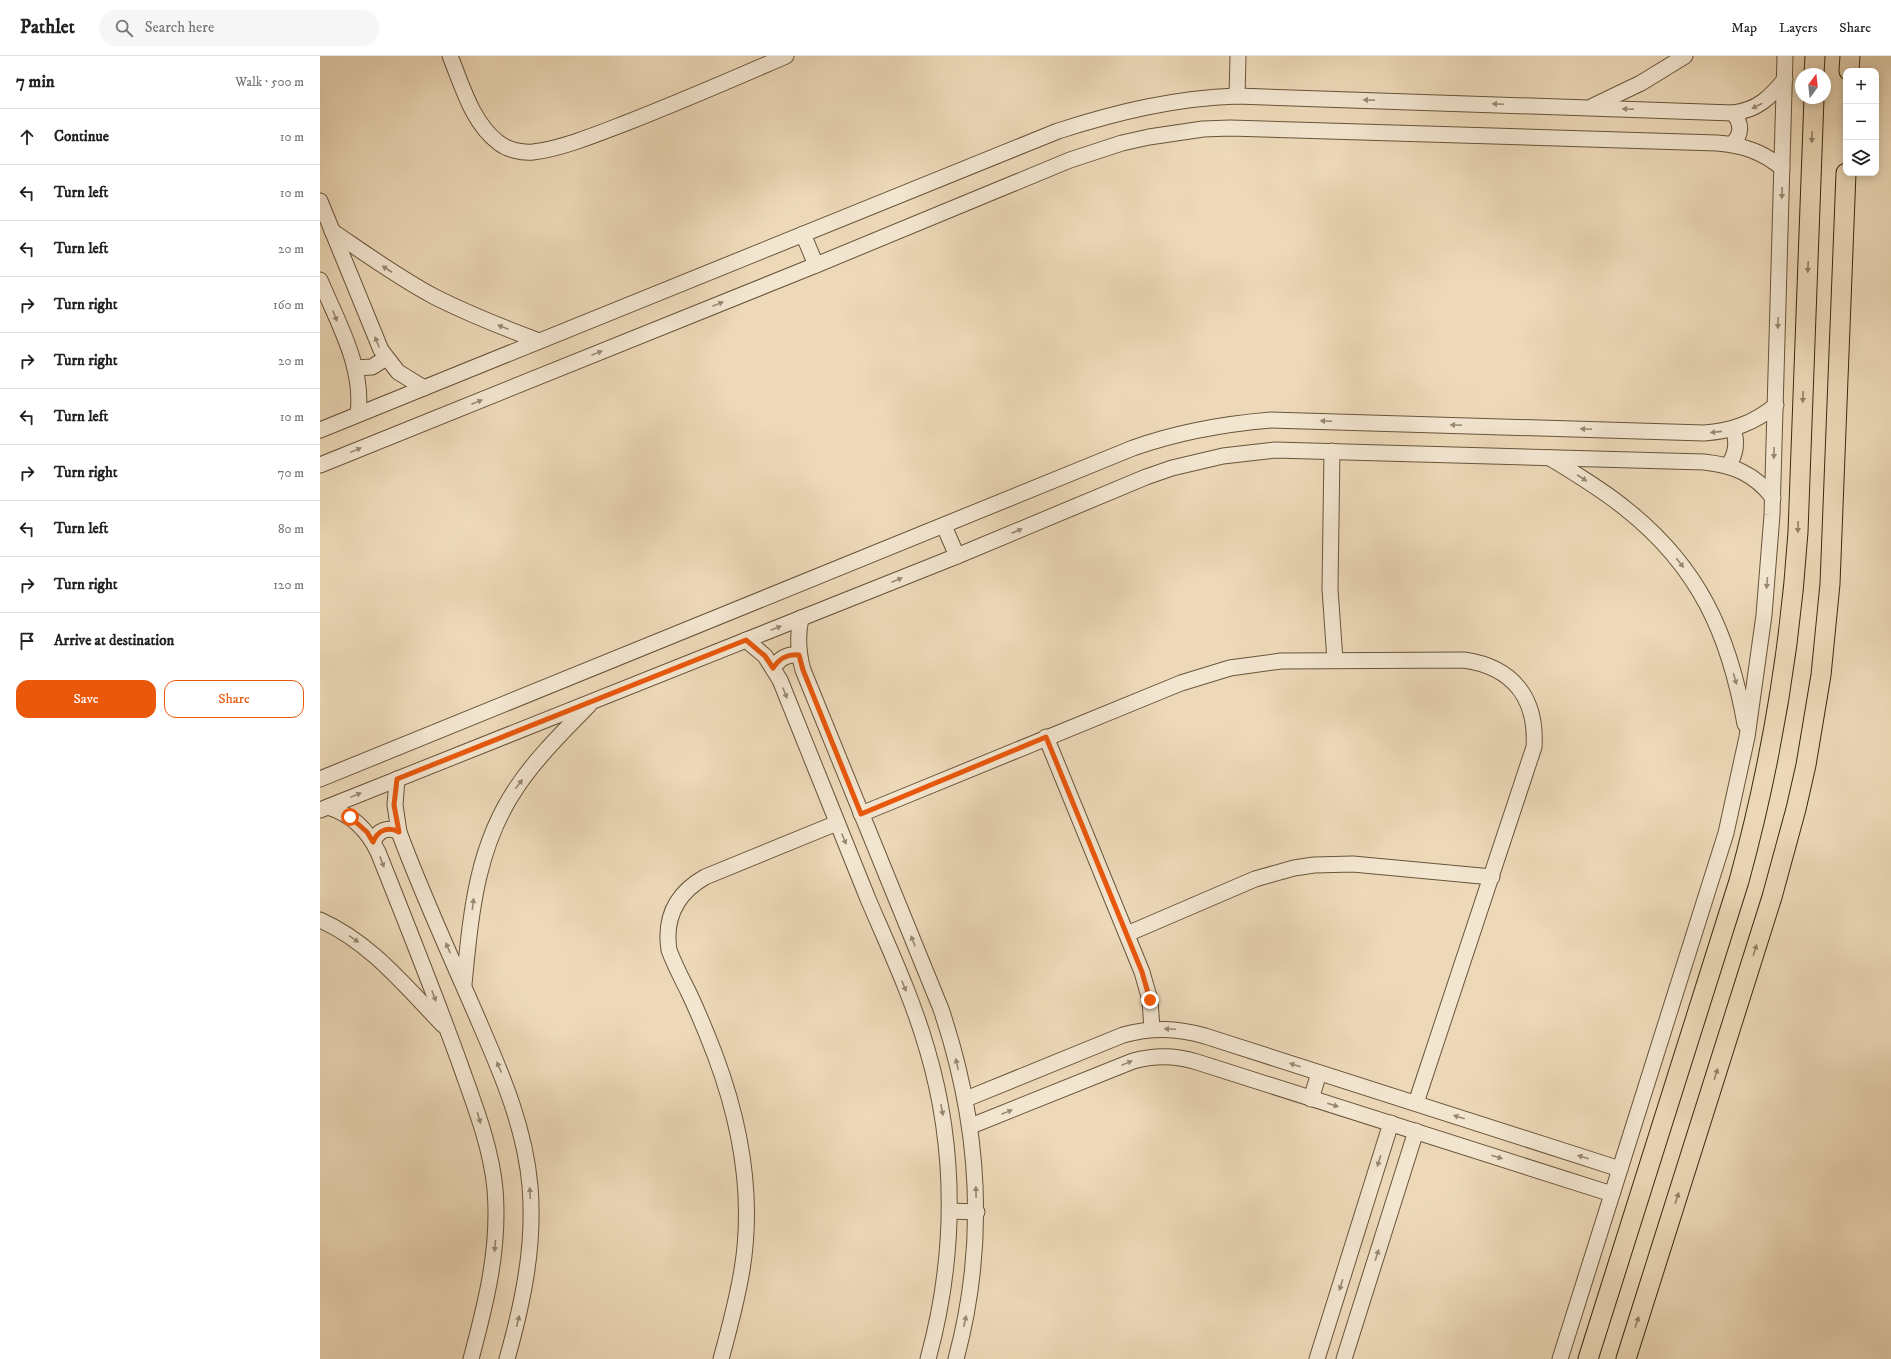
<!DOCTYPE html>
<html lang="en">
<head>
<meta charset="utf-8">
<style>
	:root { --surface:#fff; --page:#f6f6f6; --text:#222; --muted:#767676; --line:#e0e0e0; --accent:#ea580c }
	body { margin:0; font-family:"IM FELL DW Pica",serif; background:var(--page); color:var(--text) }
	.controls { position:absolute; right:12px; top:12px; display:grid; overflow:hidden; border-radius:8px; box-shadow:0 2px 10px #0003 }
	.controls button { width:36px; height:36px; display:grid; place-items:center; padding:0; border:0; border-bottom:1px solid var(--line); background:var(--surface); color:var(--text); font:20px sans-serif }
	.compass { position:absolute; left:1475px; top:12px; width:36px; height:36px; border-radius:50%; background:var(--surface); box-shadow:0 2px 10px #0003; rotate:15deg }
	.stop { position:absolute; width:12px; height:12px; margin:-9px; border:3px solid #ea580c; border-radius:50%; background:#fff }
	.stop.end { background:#ea580c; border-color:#fff; box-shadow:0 1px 4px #0008 }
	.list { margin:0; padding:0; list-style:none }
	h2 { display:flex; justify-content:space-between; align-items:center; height:52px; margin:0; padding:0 16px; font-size:17px }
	h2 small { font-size:13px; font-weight:400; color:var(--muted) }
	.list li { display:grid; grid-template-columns:26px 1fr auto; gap:12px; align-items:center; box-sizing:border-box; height:56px; padding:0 16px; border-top:1px solid var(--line) }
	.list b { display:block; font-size:15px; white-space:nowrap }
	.list em { font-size:13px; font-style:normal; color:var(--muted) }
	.actions { display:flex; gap:8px; padding:12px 16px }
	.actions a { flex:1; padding:9px 0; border:1px solid var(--accent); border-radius:12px; text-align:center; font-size:14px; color:var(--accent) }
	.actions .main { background:var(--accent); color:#fff }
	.icon { flex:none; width:22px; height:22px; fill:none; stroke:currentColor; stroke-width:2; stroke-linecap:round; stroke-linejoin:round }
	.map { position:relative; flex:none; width:1571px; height:1303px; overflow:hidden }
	header { display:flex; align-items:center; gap:24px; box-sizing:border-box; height:56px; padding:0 20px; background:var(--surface); border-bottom:1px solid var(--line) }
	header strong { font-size:19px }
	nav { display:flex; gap:22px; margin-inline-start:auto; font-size:14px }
	.search { width:280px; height:36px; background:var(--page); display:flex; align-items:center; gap:10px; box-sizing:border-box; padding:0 14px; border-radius:22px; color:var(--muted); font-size:15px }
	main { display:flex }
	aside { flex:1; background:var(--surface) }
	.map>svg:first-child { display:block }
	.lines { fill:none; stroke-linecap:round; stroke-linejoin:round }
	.minor-casing { stroke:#685539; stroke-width:17 }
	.major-casing { stroke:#3c290f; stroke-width:21 }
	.minor { stroke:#f3e6d1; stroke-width:15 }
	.major { stroke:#edd9b8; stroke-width:19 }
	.oneway { fill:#988870 }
	.oneway2 { fill:#948164 }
	.route { stroke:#ea580c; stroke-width:5 }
</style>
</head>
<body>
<header>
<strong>Pathlet</strong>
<div class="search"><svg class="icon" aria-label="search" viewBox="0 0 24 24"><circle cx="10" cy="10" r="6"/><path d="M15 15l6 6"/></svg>Search here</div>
<nav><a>Map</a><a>Layers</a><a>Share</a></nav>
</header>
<main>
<aside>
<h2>7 min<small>Walk · 500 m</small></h2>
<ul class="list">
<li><svg class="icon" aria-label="ahead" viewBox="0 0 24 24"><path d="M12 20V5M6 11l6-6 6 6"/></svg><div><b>Continue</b></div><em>10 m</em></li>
<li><svg class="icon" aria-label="left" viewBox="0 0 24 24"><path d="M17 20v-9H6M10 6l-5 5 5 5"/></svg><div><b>Turn left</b></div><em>10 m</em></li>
<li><svg class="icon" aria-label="left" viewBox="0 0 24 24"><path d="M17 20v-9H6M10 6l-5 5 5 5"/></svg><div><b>Turn left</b></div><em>20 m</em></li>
<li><svg class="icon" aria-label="right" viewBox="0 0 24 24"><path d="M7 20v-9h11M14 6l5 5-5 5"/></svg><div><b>Turn right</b></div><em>160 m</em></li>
<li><svg class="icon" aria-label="right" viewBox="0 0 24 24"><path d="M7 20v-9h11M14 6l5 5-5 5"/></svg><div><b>Turn right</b></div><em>20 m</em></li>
<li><svg class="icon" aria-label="left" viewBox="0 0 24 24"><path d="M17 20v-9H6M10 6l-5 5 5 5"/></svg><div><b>Turn left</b></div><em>10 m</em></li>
<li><svg class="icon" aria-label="right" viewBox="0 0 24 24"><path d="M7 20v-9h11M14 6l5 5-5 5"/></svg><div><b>Turn right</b></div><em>70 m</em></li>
<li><svg class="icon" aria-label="left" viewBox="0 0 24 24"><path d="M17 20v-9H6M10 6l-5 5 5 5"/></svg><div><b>Turn left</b></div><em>80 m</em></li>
<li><svg class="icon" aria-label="right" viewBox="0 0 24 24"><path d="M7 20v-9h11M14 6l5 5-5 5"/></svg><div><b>Turn right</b></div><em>120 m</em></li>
<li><svg class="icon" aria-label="arrive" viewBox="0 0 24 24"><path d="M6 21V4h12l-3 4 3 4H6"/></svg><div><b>Arrive at destination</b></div></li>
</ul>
<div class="actions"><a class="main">Save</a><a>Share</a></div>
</aside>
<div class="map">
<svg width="1571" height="1303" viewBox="0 0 1571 1303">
	<rect width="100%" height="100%" fill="#edd9b8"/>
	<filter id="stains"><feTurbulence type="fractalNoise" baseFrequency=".005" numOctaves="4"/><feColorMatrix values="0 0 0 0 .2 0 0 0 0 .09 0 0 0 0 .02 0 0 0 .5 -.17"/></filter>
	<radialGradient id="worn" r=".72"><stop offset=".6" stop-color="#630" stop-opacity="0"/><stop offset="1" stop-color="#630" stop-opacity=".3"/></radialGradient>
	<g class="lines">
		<defs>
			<g id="minor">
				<path d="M130 0C142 29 152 67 179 87 188 94 202 97 213 96 241 93 280 77 306 67 360 46 413 23 466 0"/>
				<path d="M917 40 918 0"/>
				<path d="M1273 50 1321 27 1365 0"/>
				<path d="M1412 88C1422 79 1422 67 1413 57"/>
				<path d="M0 145 61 294 78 316 104 332"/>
				<path d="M12 175C46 198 79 222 115 241 149 258 184 272 219 285"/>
				<path d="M483 178 496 209"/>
				<path d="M0 224C18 267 44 311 38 358"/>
				<path d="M35 312 52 311 66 302"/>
				<path d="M0 374 738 75C797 56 855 42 917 40L1413 57C1437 54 1450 42 1465 23"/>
				<path d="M1012 395 1010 533 1015 604"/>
				<path d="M1230 402C1256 418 1283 434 1306 453 1379 511 1409 578 1425 668"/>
				<path d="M0 409 496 209 750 104 802 87 829 81 883 73 910 72 1397 87C1423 89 1443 96 1462 112"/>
				<path d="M1408 410C1416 398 1418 387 1413 373"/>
				<path d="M624 470 637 500"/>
				<path d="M481 562C477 580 478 596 483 614L621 953C660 1069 668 1184 636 1303"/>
				<path d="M426 584 445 600 460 624C489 697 519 770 548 843 569 892 592 941 607 993 637 1094 636 1201 608 1303"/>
				<path d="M453 612C460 602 467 598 479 599"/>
				<path d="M726 681 822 916 830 944 832 973"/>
				<path d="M0 723 813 392C858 376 903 368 951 364L1384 377C1412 375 1434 367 1456 349"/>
				<path d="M77 723 75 749 79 776C103 841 133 905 160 968 183 1021 205 1073 210 1130 215 1190 203 1246 187 1303"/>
				<path d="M8 751C32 759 47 773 58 796 86 866 114 936 140 1008 154 1048 171 1090 175 1133 180 1192 166 1247 151 1303"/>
				<path d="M0 754 637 500 826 421 852 412 903 400 955 394 1384 406C1413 409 1435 418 1453 442"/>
				<path d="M541 758 861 627 910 612 961 605 1144 604C1193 611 1217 642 1214 691L1096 1047"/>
				<path d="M53 786C58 774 68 770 79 776"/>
				<path d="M0 864C50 886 85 930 123 969"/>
				<path d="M807 878 935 823 974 812 994 809 1033 808 1172 821"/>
				<path d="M144 928C151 858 156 791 197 731 217 701 244 675 269 649"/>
				<path d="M646 1043 803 979C832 971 857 972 885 980L1300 1113"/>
				<path d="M991 1043 999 1017"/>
				<path d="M651 1070 813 1005C835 999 855 999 877 1006L1292 1138"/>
				<path d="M630 1155 657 1156"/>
				<path d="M401 1303C409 1274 417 1244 422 1214 434 1141 421 1068 395 999 387 978 378 956 368 935 361 921 354 908 349 894 344 861 357 837 385 821L517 767"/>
				<path d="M997 1303 1071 1067"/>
				<path d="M1024 1303 1096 1075"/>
				<path d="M1240 1303 1406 777 1427 681 1444 559 1452 459 1465 0"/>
			</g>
			<g id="major">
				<path d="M1529 15 1530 0"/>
				<path d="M1494 18 1495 0"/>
				<path d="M1268 1303 1419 825C1451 708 1470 598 1478 476L1494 42"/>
				<path d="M1306 1303 1452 841 1476 753 1486 709 1501 619 1510 528 1526 117"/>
			</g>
		</defs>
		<use href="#minor" class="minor-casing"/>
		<use href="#major" class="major-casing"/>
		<use href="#minor" class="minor"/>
		<use href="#major" class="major"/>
	</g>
	<defs><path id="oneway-solid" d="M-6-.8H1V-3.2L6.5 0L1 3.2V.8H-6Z"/></defs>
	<g class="oneway">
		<use href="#oneway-solid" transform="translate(1049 44) rotate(-178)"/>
		<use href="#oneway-solid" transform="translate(1178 48) rotate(-178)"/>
		<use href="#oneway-solid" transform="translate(1437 50) rotate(153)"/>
		<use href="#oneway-solid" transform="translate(1308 53) rotate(-177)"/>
		<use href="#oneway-solid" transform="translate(1462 137) rotate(92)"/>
		<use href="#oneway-solid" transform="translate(67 213) rotate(-147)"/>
		<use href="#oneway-solid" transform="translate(398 248) rotate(-22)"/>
		<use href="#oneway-solid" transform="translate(15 260) rotate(68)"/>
		<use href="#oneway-solid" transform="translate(1458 267) rotate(92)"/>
		<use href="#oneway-solid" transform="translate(183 271) rotate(-159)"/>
		<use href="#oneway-solid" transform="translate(57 286) rotate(-112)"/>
		<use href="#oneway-solid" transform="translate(277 297) rotate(-22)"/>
		<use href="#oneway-solid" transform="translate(157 346) rotate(-22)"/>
		<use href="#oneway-solid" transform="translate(1006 365) rotate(-178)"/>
		<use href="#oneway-solid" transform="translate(1136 369) rotate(-178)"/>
		<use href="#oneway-solid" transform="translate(1266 373) rotate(-178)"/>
		<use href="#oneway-solid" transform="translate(1396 376) rotate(174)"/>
		<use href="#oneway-solid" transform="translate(36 394) rotate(-22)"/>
		<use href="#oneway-solid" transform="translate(1454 397) rotate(92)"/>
		<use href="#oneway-solid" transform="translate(1262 422) rotate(33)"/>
		<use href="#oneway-solid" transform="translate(697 475) rotate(-23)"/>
		<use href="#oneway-solid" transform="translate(1360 507) rotate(52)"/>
		<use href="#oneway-solid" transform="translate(577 524) rotate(-22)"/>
		<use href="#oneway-solid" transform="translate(1447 527) rotate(95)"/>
		<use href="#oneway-solid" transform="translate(456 572) rotate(-21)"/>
		<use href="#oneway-solid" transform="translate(1415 623) rotate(74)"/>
		<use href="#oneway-solid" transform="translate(465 637) rotate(68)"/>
		<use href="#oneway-solid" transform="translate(199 728) rotate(-53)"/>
		<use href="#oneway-solid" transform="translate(36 739) rotate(-22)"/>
		<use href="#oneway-solid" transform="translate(524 783) rotate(68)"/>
		<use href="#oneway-solid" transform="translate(62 806) rotate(69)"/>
		<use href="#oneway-solid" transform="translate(153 848) rotate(-83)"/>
		<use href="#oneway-solid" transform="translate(34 883) rotate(34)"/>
		<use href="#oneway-solid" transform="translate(593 885) rotate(-112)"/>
		<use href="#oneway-solid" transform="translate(128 892) rotate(-113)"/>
		<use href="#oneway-solid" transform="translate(584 930) rotate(68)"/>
		<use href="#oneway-solid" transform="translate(114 940) rotate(69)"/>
		<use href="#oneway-solid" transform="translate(850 973) rotate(-178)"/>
		<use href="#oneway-solid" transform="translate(807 1007) rotate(-22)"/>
		<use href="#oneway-solid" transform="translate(637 1008) rotate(-103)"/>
		<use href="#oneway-solid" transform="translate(975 1009) rotate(-162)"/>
		<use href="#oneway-solid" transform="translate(179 1011) rotate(-113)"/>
		<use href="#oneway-solid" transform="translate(1013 1049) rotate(17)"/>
		<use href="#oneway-solid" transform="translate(622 1054) rotate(79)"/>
		<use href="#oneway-solid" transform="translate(687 1056) rotate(-22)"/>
		<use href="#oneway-solid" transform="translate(1139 1061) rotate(-162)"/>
		<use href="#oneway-solid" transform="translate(159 1062) rotate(74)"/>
		<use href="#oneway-solid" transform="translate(1177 1101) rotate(18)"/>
		<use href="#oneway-solid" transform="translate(1263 1101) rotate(-162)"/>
		<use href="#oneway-solid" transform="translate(1059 1105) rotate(107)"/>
		<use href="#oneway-solid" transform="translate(656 1136) rotate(-91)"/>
		<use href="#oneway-solid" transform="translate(210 1137) rotate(-93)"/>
		<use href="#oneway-solid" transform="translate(175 1190) rotate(95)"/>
		<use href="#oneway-solid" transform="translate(1057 1199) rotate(-72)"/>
		<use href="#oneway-solid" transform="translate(1021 1229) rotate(107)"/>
		<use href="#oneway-solid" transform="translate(198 1265) rotate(-76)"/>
		<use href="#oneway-solid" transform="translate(645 1265) rotate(-78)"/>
	</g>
	<g class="oneway2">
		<use href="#oneway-solid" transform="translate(1492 81) rotate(92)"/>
		<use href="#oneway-solid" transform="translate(1488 211) rotate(92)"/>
		<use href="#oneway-solid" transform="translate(1483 341) rotate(92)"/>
		<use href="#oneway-solid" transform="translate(1478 471) rotate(92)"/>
		<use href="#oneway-solid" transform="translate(1435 894) rotate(-72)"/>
		<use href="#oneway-solid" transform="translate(1396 1018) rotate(-72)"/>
		<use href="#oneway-solid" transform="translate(1357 1142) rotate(-72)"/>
		<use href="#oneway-solid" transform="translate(1317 1266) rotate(-72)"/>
	</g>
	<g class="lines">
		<path class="route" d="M30 761 47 776 53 786C58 774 68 770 79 776L74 749 77 723 426 584 445 600 453 612C460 602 467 598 479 599L483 614 541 758 726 681 822 916 830 944"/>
	</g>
	<rect width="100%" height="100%" filter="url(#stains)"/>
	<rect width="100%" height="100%" fill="url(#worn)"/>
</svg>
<div class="controls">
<button>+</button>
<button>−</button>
<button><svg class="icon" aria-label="layers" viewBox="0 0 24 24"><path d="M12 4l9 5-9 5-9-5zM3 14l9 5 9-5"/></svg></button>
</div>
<svg class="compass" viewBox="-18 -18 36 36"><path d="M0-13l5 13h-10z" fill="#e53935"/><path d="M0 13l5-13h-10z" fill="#767676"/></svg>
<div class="stop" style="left:30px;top:761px"></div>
<div class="stop end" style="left:830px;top:944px"></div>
</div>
</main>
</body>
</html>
